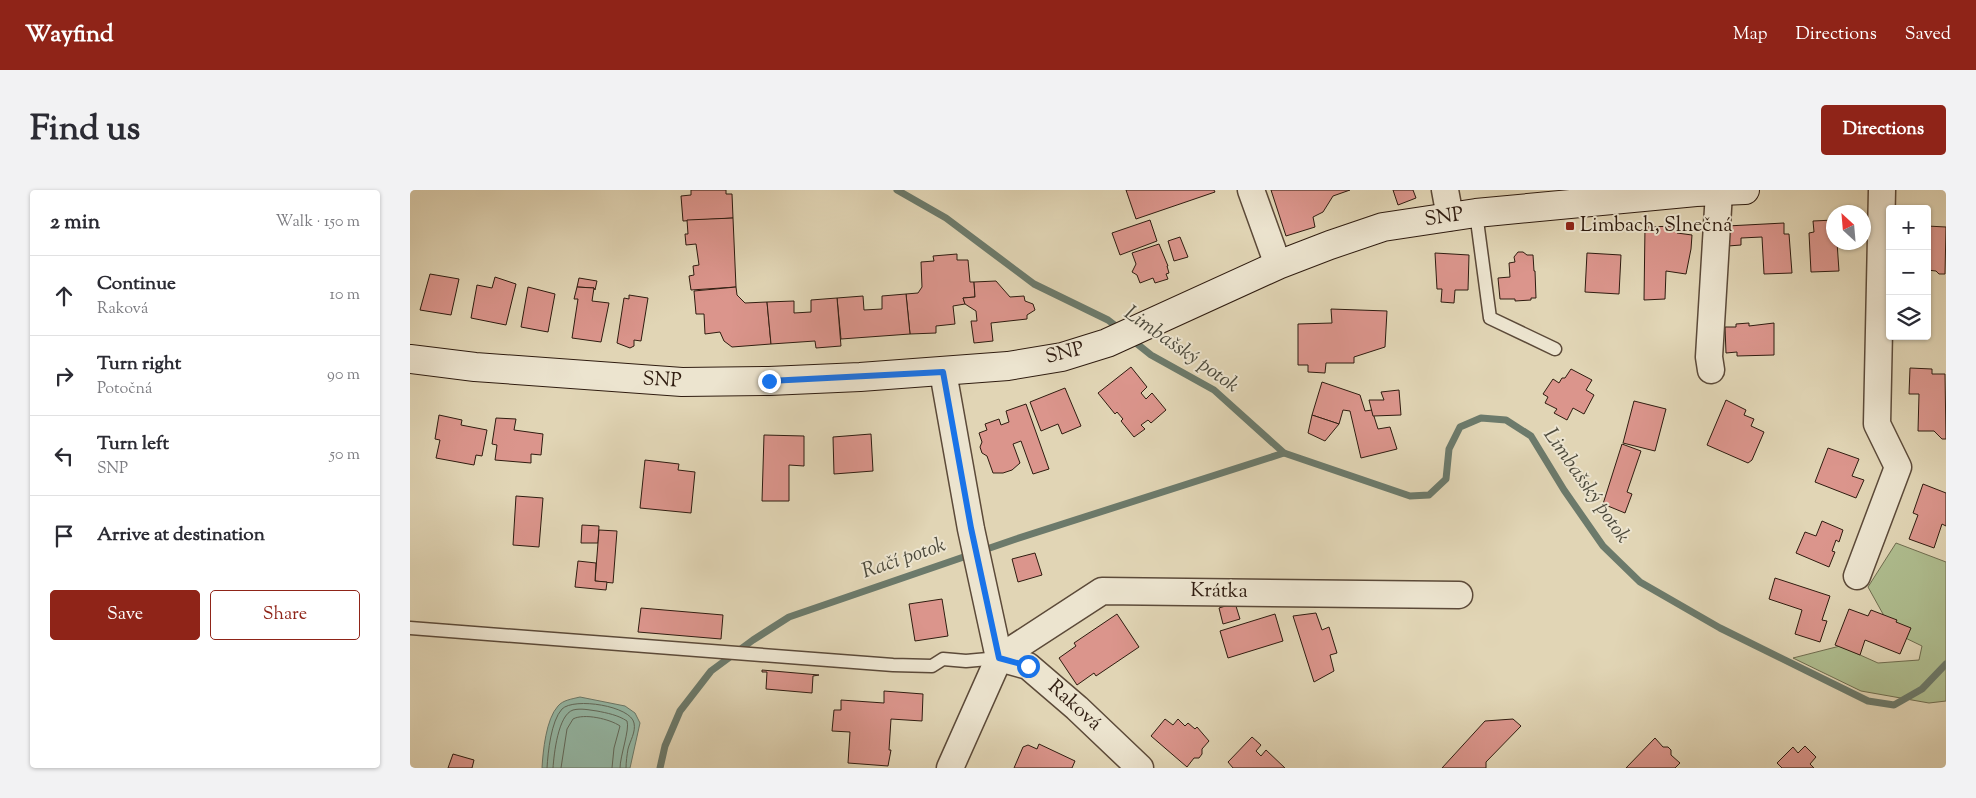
<!DOCTYPE html>
<html lang="en">
<head>
<meta charset="utf-8">
<style>
	:root { --surface:#fff; --page:#f2f2f3; --text:#2b2b33; --muted:#7c7c81; --line:#e1e1e2; --accent:#8f2418 }
	body { margin:0; font-family:"Sorts Mill Goudy",serif; background:var(--page); color:var(--text) }
	.controls { position:absolute; right:15px; top:15px; display:grid; overflow:hidden; border-radius:5px; box-shadow:0 1px 4px #0004 }
	.controls button { width:45px; height:45px; display:grid; place-items:center; padding:0; border:0; border-bottom:1px solid var(--line); background:var(--surface); color:var(--text); font:25px sans-serif }
	.compass { position:absolute; left:1416px; top:15px; width:45px; height:45px; border-radius:50%; background:var(--surface); box-shadow:0 1px 4px #0004; rotate:334deg }
	.stop { position:absolute; width:15px; height:15px; margin:-11px; border:4px solid #1a73e8; border-radius:50%; background:#fff }
	.stop.end { background:#1a73e8; border-color:#fff; box-shadow:0 1px 5px #0008 }
	.list { margin:0; padding:0; list-style:none }
	h2 { display:flex; justify-content:space-between; align-items:center; height:65px; margin:0; padding:0 20px; font-size:21px }
	h2 small { font-size:16px; font-weight:400; color:var(--muted) }
	.list li { display:grid; grid-template-columns:32px 1fr auto; gap:15px; align-items:center; box-sizing:border-box; height:80px; padding:0 20px; border-top:1px solid var(--line) }
	.list b { display:block; font-size:19px; white-space:nowrap }
	.list p { margin:0; font-size:16px; white-space:nowrap; color:var(--muted) }
	.list em { font-size:16px; font-style:normal; color:var(--muted) }
	.actions { display:flex; gap:10px; padding:15px 20px }
	.actions a { flex:1; padding:11px 0; border:1px solid var(--accent); border-radius:5px; text-align:center; font-size:18px; color:var(--accent) }
	.actions .main { background:var(--accent); color:#fff }
	.icon { flex:none; width:28px; height:28px; fill:none; stroke:currentColor; stroke-width:2; stroke-linecap:round; stroke-linejoin:round }
	.map { position:relative; flex:none; width:1536px; height:578px; overflow:hidden; border-radius:5px }
	header { display:flex; align-items:center; gap:30px; box-sizing:border-box; height:70px; padding:0 25px; background:var(--accent); color:#fff }
	header strong { font-size:24px }
	nav { display:flex; gap:28px; margin-inline-start:auto; font-size:18px }
	.intro { display:flex; align-items:center; justify-content:space-between; box-sizing:border-box; height:120px; padding:0 30px }
	h1 { margin:0; font-size:35px }
	.button { padding:12px 22px; border-radius:5px; background:var(--accent); color:#fff; font-size:18px; font-weight:700 }
	main { display:flex; gap:30px; padding:0 30px }
	aside { flex:1; background:var(--surface); border-radius:5px; box-shadow:0 1px 4px #0004 }
	.map>svg:first-child { display:block }
	.green { fill:#afbe90; stroke:#6f6d50 }
	.water { fill:#95b9a7; stroke:#6c7a6b }
	.lines { fill:none; stroke-linecap:round; stroke-linejoin:round }
	.shore { stroke:#626a5c; stroke-width:1 }
	.stream { stroke:#6c7a6b; stroke-width:7 }
	.building { fill:#db958c; stroke:#2f1c10 }
	.lane-casing { stroke:#5c4a39; stroke-width:15 }
	.street-casing { stroke:#5c4a39; stroke-width:29 }
	.secondary-casing { stroke:#2f1c10; stroke-width:30 }
	.lane { stroke:#ece4cf; stroke-width:12 }
	.street { stroke:#ece4cf; stroke-width:26 }
	.secondary { stroke:#ece4cf; stroke-width:28 }
	.route { stroke:#1a73e8; stroke-width:6 }
	.poi-dot { fill:#8f2418; stroke:#ece4cf; stroke-width:2 }
	.labels { text-anchor:middle; dominant-baseline:central; stroke-width:4; stroke-linejoin:round; paint-order:stroke }
	.street-label { font-size:20px; fill:#2f1c10; stroke:#ece4cf }
	.poi-label { font-size:20px; fill:#2f1c10; stroke:#ece4cf; text-anchor:start }
	.water-label { font-size:21px; font-style:italic; fill:#4e4b3d; stroke:#ece4cf }
</style>
</head>
<body>
<header>
<strong>Wayfind</strong>
<nav><a>Map</a><a>Directions</a><a>Saved</a></nav>
</header>
<div class="intro"><h1>Find us</h1><a class="button">Directions</a></div>
<main>
<aside>
<h2>2 min<small>Walk · 150 m</small></h2>
<ul class="list">
<li><svg class="icon" aria-label="ahead" viewBox="0 0 24 24"><path d="M12 20V5M6 11l6-6 6 6"/></svg><div><b>Continue</b><p>Raková</p></div><em>10 m</em></li>
<li><svg class="icon" aria-label="right" viewBox="0 0 24 24"><path d="M7 20v-9h11M14 6l5 5-5 5"/></svg><div><b>Turn right</b><p>Potočná</p></div><em>90 m</em></li>
<li><svg class="icon" aria-label="left" viewBox="0 0 24 24"><path d="M17 20v-9H6M10 6l-5 5 5 5"/></svg><div><b>Turn left</b><p>SNP</p></div><em>50 m</em></li>
<li><svg class="icon" aria-label="arrive" viewBox="0 0 24 24"><path d="M6 21V4h12l-3 4 3 4H6"/></svg><div><b>Arrive at destination</b></div></li>
</ul>
<div class="actions"><a class="main">Save</a><a>Share</a></div>
</aside>
<div class="map">
<svg width="1536" height="578" viewBox="0 0 1536 578">
	<rect width="100%" height="100%" fill="#e1d5b5"/>
	<filter id="stains"><feTurbulence type="fractalNoise" baseFrequency=".004" numOctaves="4"/><feColorMatrix values="0 0 0 0 .2 0 0 0 0 .09 0 0 0 0 .02 0 0 0 .5 -.17"/></filter>
	<radialGradient id="worn" r=".72"><stop offset=".6" stop-color="#630" stop-opacity="0"/><stop offset="1" stop-color="#630" stop-opacity=".3"/></radialGradient>
	<path class="green" d="M1486 353 1536 372V511L1519 513 1451 501 1383 468 1430 456 1468 473 1509 470 1512 456 1483 442 1458 397Z"/>
	<path class="water" d="M170 507 215 516 225 523 230 533 220 578H132C133 561 136 529 148 516 153 510 162 509 170 507Z"/>
	<g class="lines">
		<g class="shore">
			<path d="M137 578C138 562 141 531 152 519 164 507 221 516 224 533 226 542 220 551 218 559 217 565 216 572 216 578"/>
			<path d="M143 578C144 564 148 525 163 520 171 518 179 520 187 521 197 523 208 525 217 531 220 539 210 566 210 578"/>
			<path d="M151 578 157 539 163 529C174 523 200 529 210 536L204 558 202 578"/>
		</g>
		<g class="stream">
			<path d="M487 0 536 28 624 94 698 130 711 140"/>
			<path d="M721 149 741 165 804 200 874 263 1000 306 1019 305 1036 289 1039 259 1050 237 1071 228 1096 230 1121 246 1154 300 1193 356 1230 392 1310 438 1458 511 1484 515 1512 499 1536 474"/>
			<path d="M250 578 255 556 270 521 301 481 343 450 379 427 606 349 874 263"/>
		</g>
	</g>
	<g class="building">
		<path d="M281 0H316V4H322L323 28 273 31 271 6 281 5Z"/>
		<path d="M716 0H804L805 2 726 29Z"/>
		<path d="M861 0H940L923 6 913 22 903 27 905 37 876 46Z"/>
		<path d="M983 0H1003L1006 8 988 15Z"/>
		<path d="M323 28 326 97 281 100 279 86 284 85 283 76 289 75 286 54 276 55 275 44H278L277 30Z"/>
		<path d="M740 30 747 51 710 65 702 43Z"/>
		<path d="M1424 30V52H1427L1429 81 1401 82 1399 43 1404 42 1403 31Z"/>
		<path d="M1374 33V44H1379L1382 83 1354 84 1352 47 1331 48V55L1318 56 1317 36Z"/>
		<path d="M1267 36V43L1282 45 1281 59 1276 84 1256 81 1255 109 1234 110 1235 37Z"/>
		<path d="M1517 36 1536 37 1535 84H1529L1526 81 1517 80Z"/>
		<path d="M770 47 778 67 764 71 758 51Z"/>
		<path d="M749 54 758 76H757L759 83 756 84 758 89 745 93 743 88 730 93 727 85 722 82 726 74 722 63Z"/>
		<path d="M1108 62H1113L1117 65H1123L1124 81H1125L1126 108H1121V110L1105 111V109H1090L1088 88 1100 87 1099 73 1105 72 1104 67Z"/>
		<path d="M1025 63 1059 65 1058 100H1045L1044 113 1031 112 1032 99H1027Z"/>
		<path d="M1177 63 1211 65 1209 104 1175 102Z"/>
		<path d="M547 64V70H558L560 92H564L565 107 553 108 555 114 543 116 545 134 526 136V143L500 144 496 104 508 103 512 97 511 72 524 71 523 66Z"/>
		<path d="M20 84 49 89 41 125 10 120Z"/>
		<path d="M85 87 106 94 96 135 61 128 67 95 82 98Z"/>
		<path d="M169 88 187 91 185 100 184 98 167 97Z"/>
		<path d="M586 91 600 107 614 106 615 111 623 114 625 120 617 125V129L581 133 583 151 564 153 561 131H567L566 121 555 114 553 108 565 107 564 92Z"/>
		<path d="M118 97 145 104 138 142 111 137Z"/>
		<path d="M167 97 184 98 182 111 199 113 191 152 162 148 168 109H164Z"/>
		<path d="M326 97 327 105 335 113 357 112 361 154 322 157 314 151 310 142 295 144 294 124H286L284 101Z"/>
		<path d="M496 104 500 144 431 149 427 108 453 106 454 120 472 119V106Z"/>
		<path d="M219 105 238 108 231 151 224 150V156L220 158 207 153 214 108 219 109Z"/>
		<path d="M427 108 431 156 406 158 405 151 361 154 357 112 384 111V123L401 122V110Z"/>
		<path d="M921 119 977 121 975 157 944 167V173H916L915 183 898 182V175H888V134L922 133Z"/>
		<path d="M1339 133V136L1364 133V165L1327 166V162L1316 163 1315 137H1326V134Z"/>
		<path d="M721 177 737 197 731 203 736 209 742 203 756 220 741 233 738 230 731 235 735 239 724 247 711 231 713 229 707 222 705 224 688 203Z"/>
		<path d="M1500 178 1522 179V184H1535L1536 249H1532L1524 241H1508L1509 204H1499Z"/>
		<path d="M1161 179 1182 190 1176 200 1184 205 1174 224 1163 218 1157 230 1144 223 1147 219 1135 213 1138 207 1133 204 1143 189 1149 193 1152 188H1155Z"/>
		<path d="M912 192 950 205 955 221 962 220 968 239 980 237 987 259 951 268 940 221 933 220 929 234 902 225Z"/>
		<path d="M655 198 671 236 652 244 648 234 631 241 620 212Z"/>
		<path d="M989 200 991 225 963 226 959 210H974L971 202Z"/>
		<path d="M1316 210 1336 220 1334 225 1344 229 1341 236 1354 242 1342 270 1338 273 1297 255Z"/>
		<path d="M1224 211 1256 219 1245 261 1213 253Z"/>
		<path d="M616 214 639 279 623 284 611 251 603 254 610 273 602 280 593 283H583L577 266 572 263 570 257 572 252 569 243 577 240 575 234 589 229 591 235 599 232 596 221Z"/>
		<path d="M29 225 52 230 51 235 77 240 72 266 66 265 64 275 26 268 30 250 25 249Z"/>
		<path d="M902 225 929 234 915 251 898 243Z"/>
		<path d="M86 228 106 229 104 240 133 244 131 265 121 264V273L85 270 87 255 82 254Z"/>
		<path d="M461 244 463 281 424 284 423 247Z"/>
		<path d="M354 245 394 246V276L379 275V311H352Z"/>
		<path d="M1212 254 1231 261 1217 302 1222 304 1215 323 1193 314Z"/>
		<path d="M1418 258 1449 269 1442 286 1454 290 1446 308 1405 292Z"/>
		<path d="M235 270 269 274 268 280 285 282 281 323 230 318Z"/>
		<path d="M1513 294 1536 303V336L1532 334 1524 358 1499 349 1508 325 1503 323Z"/>
		<path d="M106 306 133 308 129 357 103 355Z"/>
		<path d="M1412 331 1433 340 1429 352 1426 350 1422 361 1425 362 1419 377 1386 363 1395 342 1406 346Z"/>
		<path d="M172 335 189 336 188 353H171Z"/>
		<path d="M189 340 207 341 203 393 185 391Z"/>
		<path d="M625 363 632 385 608 392 602 369Z"/>
		<path d="M168 371 186 373 185 391 197 392 196 400 165 397Z"/>
		<path d="M1365 388 1420 406 1412 430 1417 431 1410 452 1385 444 1392 420 1359 409Z"/>
		<path d="M532 409 538 446 505 451 499 414Z"/>
		<path d="M825 413 830 429 813 434 809 418Z"/>
		<path d="M231 418 313 425 311 449 228 442Z"/>
		<path d="M1439 419 1458 426 1461 420 1487 430 1486 432 1501 438 1490 464 1455 450 1450 465 1425 455Z"/>
		<path d="M906 423 912 440 919 437 927 463 920 465 924 481 904 492 883 426Z"/>
		<path d="M707 424 729 457 686 486 684 483 667 495 649 468 666 456 664 453Z"/>
		<path d="M865 424 873 451 818 468 810 441Z"/>
		<path d="M352 480 409 485 403 486 402 503 356 499 357 482H352Z"/>
		<path d="M474 501 513 504 512 531 481 529 479 560H481L478 576 438 573 440 542 422 541 424 520H431V510L474 513Z"/>
		<path d="M755 529 763 535 768 529 775 536 778 533 785 539 787 537 799 551 792 559V564L789 568H784L777 577 741 546Z"/>
		<path d="M1103 529 1111 536 1076 572V578H1032L1075 531Z"/>
		<path d="M842 547 851 555 846 561 851 566 856 560 875 578H823L818 572Z"/>
		<path d="M1245 548 1253 557H1258L1261 560V565L1270 573 1265 578H1216Z"/>
		<path d="M629 554 665 571 662 578H604L613 557 618 555 627 559Z"/>
		<path d="M1395 556 1406 567 1400 574 1404 578H1372L1367 573 1383 557 1388 563Z"/>
		<path d="M43 564 64 570 62 578H38Z"/>
	</g>
	<g class="lines">
		<defs>
			<g id="lane">
				<path d="M1066 23 1080 128 1145 159"/>
				<path d="M0 438 483 475 522 476 533 469 556 471 589 468"/>
			</g>
			<g id="street">
				<path d="M841 0 868 75"/>
				<path d="M1035 0 1040 27"/>
				<path d="M1301 180 1299 167 1309 2"/>
				<path d="M533 182 561 339 589 468 540 578"/>
				<path d="M1447 386 1488 277 1467 234 1472 0"/>
				<path d="M589 468 692 401 1049 405"/>
				<path d="M589 468 618 476 667 518 730 578"/>
			</g>
			<path id="secondary" d="M0 169 65 177 272 192 359 191 450 187 598 176 652 167 697 153 868 75 920 55 973 37 1066 23 1286 2 1335 0"/>
		</defs>
		<use href="#lane" class="lane-casing"/>
		<use href="#street" class="street-casing"/>
		<use href="#secondary" class="secondary-casing"/>
		<use href="#lane" class="lane"/>
		<use href="#street" class="street"/>
		<use href="#secondary" class="secondary"/>
	</g>
	<g class="lines">
		<path class="route" d="M359 191 533 182 561 338 589 468 618 476"/>
	</g>
	<rect class="poi-dot" x="1155" y="31" width="10" height="10" rx="2.5"/>
	<g class="labels">
		<g class="street-label">
			<text transform="translate(1034 28) rotate(-8)">SNP</text>
			<text transform="translate(655 164) rotate(-14)">SNP</text>
			<text transform="translate(252 191) rotate(3)">SNP</text>
			<text transform="translate(809 402) rotate(1)">Krátka</text>
			<text transform="translate(664 516) rotate(42)">Raková</text>
		</g>
		<g class="poi-label">
			<text x="1170" y="36">Limbach, Slnečná</text>
		</g>
		<g class="water-label">
			<text transform="translate(771 160) rotate(35)">Limbašský potok</text>
			<text transform="translate(1176 296) rotate(55)">Limbašský potok</text>
			<text transform="translate(494 369) rotate(-19)">Račí potok</text>
		</g>
	</g>
	<rect width="100%" height="100%" filter="url(#stains)"/>
	<rect width="100%" height="100%" fill="url(#worn)"/>
</svg>
<div class="controls">
<button>+</button>
<button>−</button>
<button><svg class="icon" aria-label="layers" viewBox="0 0 24 24"><path d="M12 4l9 5-9 5-9-5zM3 14l9 5 9-5"/></svg></button>
</div>
<svg class="compass" viewBox="-18 -18 36 36"><path d="M0-13l5 13h-10z" fill="#e53935"/><path d="M0 13l5-13h-10z" fill="#7c7c81"/></svg>
<div class="stop" style="left:618px;top:476px"></div>
<div class="stop end" style="left:359px;top:191px"></div>
</div>
</main>
</body>
</html>
